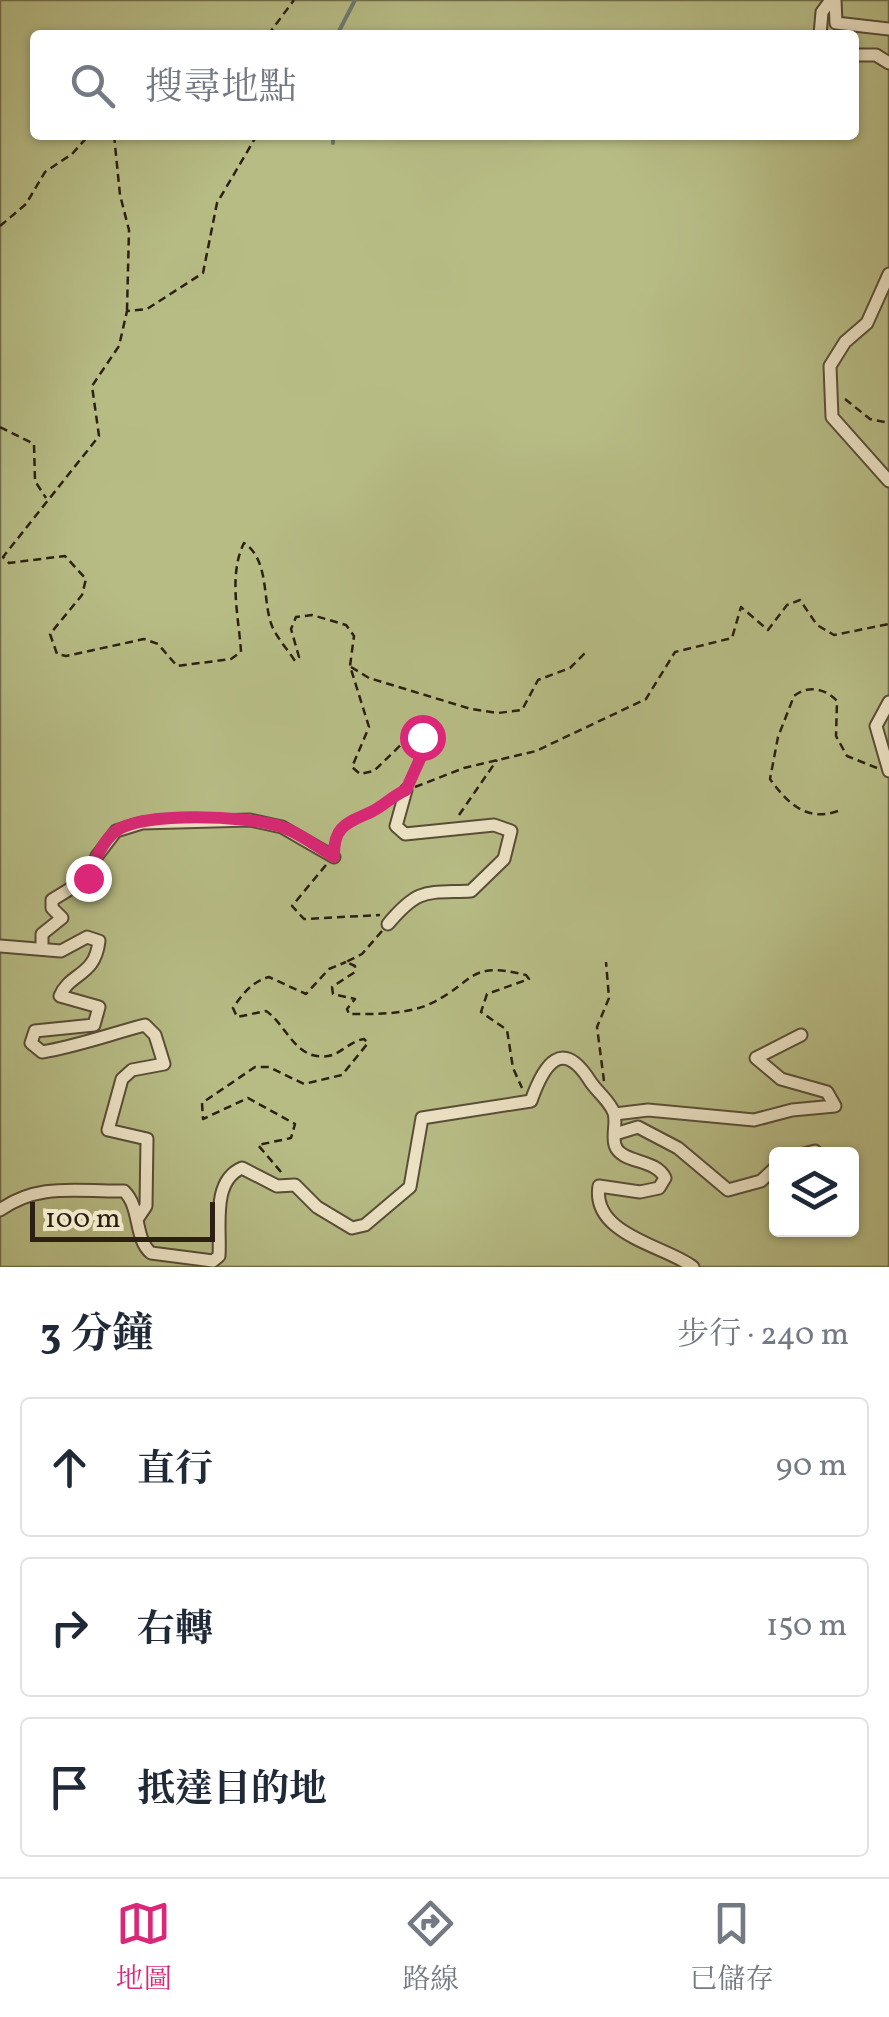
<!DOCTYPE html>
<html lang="zh-TW">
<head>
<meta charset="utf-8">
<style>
	:root { --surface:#fff; --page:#f6f6f7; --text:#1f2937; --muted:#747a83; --line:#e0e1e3; --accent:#db2777 }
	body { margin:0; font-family:Vollkorn,"Noto Serif TC",serif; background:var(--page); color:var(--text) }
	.controls { position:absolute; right:30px; bottom:30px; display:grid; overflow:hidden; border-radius:10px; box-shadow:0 2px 8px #0004 }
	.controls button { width:90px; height:90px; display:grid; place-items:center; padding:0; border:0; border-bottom:2px solid var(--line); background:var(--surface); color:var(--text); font:50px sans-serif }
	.scale { position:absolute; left:30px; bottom:25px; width:185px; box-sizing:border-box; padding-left:10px; border:5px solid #2b2013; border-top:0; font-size:28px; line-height:35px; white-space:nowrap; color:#2b2013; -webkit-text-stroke:8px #ede4c6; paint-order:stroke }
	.stop { position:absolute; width:30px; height:30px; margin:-22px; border:8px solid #db2777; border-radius:50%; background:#fff }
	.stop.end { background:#db2777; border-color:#fff; box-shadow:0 2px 10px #0008 }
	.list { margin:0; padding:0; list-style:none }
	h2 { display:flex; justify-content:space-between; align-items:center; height:130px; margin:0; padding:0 40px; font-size:42px }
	h2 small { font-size:32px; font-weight:400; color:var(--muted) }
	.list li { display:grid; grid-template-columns:65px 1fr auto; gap:30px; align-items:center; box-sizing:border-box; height:140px; margin:0 20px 20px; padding:0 20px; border:2px solid var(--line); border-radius:10px }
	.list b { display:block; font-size:38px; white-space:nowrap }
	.list em { font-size:32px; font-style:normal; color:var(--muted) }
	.icon { flex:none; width:55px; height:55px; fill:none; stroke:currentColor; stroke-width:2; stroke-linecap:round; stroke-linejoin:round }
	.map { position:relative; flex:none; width:889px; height:1267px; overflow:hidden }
	.search { position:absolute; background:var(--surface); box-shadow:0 2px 8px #0004; left:30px; right:30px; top:30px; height:110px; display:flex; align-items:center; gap:25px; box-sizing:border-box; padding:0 35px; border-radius:10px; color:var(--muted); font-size:38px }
	.sheet { height:610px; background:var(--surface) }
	nav { display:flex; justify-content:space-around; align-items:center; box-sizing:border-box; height:140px; border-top:2px solid var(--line); background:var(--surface); font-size:28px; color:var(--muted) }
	nav a { display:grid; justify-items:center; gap:5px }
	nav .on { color:var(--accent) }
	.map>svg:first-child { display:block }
	.green { fill:#b7bc85; stroke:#716e4c; stroke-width:2.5; fill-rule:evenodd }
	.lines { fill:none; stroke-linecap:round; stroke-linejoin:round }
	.stream { stroke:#6c7b71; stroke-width:4 }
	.minor-casing { stroke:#594d38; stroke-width:15 }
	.path { stroke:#2b2013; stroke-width:2.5; stroke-dasharray:8 5; stroke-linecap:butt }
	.minor { stroke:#ede4c6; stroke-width:11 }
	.route { stroke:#db2777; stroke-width:12 }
</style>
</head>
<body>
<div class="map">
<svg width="889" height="1267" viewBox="0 0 889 1267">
	<rect width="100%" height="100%" fill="#e4d5a8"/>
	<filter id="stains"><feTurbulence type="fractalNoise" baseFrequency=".002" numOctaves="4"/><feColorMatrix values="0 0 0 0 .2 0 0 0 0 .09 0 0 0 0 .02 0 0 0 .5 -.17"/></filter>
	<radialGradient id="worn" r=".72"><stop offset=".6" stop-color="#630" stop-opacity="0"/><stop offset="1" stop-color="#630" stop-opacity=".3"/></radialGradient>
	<path class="green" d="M0 0H889V1267H0ZM35 35H854V135H35ZM776 1154H852V1230H776Z"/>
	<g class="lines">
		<g class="stream">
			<path d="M337 35 355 0"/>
			<path d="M333 135V143"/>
		</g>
		<defs>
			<g id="minor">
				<path d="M835 0 836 23 889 29"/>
				<path d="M820 35 822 12 831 0"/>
				<path d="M854 55H876L889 63"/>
				<path d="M889 274 867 323 845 342 830 366 832 417 889 481"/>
				<path d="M889 702 876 726 889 771"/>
				<path d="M388 924C419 887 426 893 471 891L504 859 511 831 494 825 405 834 396 826 406 790"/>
				<path d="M0 946 61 951 87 937 99 941C95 977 70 972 60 996L99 1007 94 1025 35 1031 31 1043 42 1052C78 1046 110 1034 145 1025L155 1035 164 1064 132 1070 122 1079 108 1130 147 1139 146 1206 138 1218"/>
				<path d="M42 949V934L62 918 52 908V900L88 878 97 856 116 831 142 823 250 820 282 827 334 857"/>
				<path d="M615 1114 648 1110 754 1120 792 1110 835 1106 827 1092 781 1079 756 1058 801 1035"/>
				<path d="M615 1134 638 1127 678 1148 728 1190 761 1181 776 1167"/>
				<path d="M804 1154 815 1151"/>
				<path d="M0 1210C39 1182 79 1192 124 1191 141 1207 134 1239 151 1253L213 1261 219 1256C221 1228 211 1181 242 1168L277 1186 295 1185 317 1207 352 1228 365 1225 410 1187 422 1118 531 1101C544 1064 562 1037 590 1081 597 1092 610 1101 614 1113 617 1123 612 1135 615 1145 621 1164 656 1158 665 1178L659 1188 640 1192 599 1186C591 1235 666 1246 693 1267"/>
			</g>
		</defs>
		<use href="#minor" class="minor-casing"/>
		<g class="path">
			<path d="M268 35 294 0"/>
			<path d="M114 135 120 195 129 230 127 310"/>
			<path d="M257 135 217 203 203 273 147 309 127 311 119 346 92 386 99 436 3 557 9 563 65 556 86 579 82 595 50 634 57 654 66 656 144 639 158 644 177 666 231 659 241 652C239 618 228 575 244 543 270 560 262 601 272 626 277 638 288 650 295 661L299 657 291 629 296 617 312 615 346 625 354 636 350 666 369 727 352 767 360 774 374 771 413 733 422 737 424 750 411 778"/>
			<path d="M0 226 26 204 45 172 72 154 89 135"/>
			<path d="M845 399 870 419 889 423"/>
			<path d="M0 427 34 444 35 481 46 498"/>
			<path d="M351 667 369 678 471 709 498 713 522 710 538 680 570 668 586 652"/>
			<path d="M415 787 464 768 536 751 646 699 675 652 732 638 741 607 768 630 787 605 800 600 817 625 834 635 889 624"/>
			<path d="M838 811C807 822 788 804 770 779L778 737 794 696C808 685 825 688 837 701L836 736 847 756 877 768"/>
			<path d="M459 815 497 760"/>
			<path d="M334 840C345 818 371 810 392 795"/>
			<path d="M326 865 292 906 304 919 380 915"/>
			<path d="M382 931 362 954 346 962 355 966V972L332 987 333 994 355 999 347 1009 349 1014C376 1014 409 1015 434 1002 476 980 469 961 526 975L529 979 487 994 481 1012 507 1030 513 1068 522 1088"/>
			<path d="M604 1081 597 1027 609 998 606 962"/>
			<path d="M281 1172 258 1145 291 1138 295 1124 248 1098 203 1119 202 1103 255 1067H269L304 1084 342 1075 368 1043 364 1039C350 1041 341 1054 328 1056 295 1061 287 1025 266 1011L237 1017 233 1008C243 993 252 982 269 977L306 994 329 969 346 962"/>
		</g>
		<use href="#minor" class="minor"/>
	</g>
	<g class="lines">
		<path class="route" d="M88 878C94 863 102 841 116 831 144 811 247 816 279 826 298 832 316 846 334 857 333 826 347 823 371 812 384 806 392 796 406 790L424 750 422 737"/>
	</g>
	<rect width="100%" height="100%" filter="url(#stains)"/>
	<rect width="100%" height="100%" fill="url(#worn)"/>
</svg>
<div class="controls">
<button><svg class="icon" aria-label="layers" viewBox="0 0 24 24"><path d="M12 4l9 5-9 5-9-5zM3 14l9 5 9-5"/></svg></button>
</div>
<div class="scale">100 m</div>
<div class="stop" style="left:422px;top:737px"></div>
<div class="stop end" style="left:88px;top:878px"></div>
<div class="search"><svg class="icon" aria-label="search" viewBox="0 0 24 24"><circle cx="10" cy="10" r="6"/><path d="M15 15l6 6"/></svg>搜尋地點</div>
</div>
<section class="sheet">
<h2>3 分鐘<small>步行 · 240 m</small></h2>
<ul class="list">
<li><svg class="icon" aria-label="ahead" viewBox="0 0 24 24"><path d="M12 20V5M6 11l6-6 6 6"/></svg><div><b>直行</b></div><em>90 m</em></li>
<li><svg class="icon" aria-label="right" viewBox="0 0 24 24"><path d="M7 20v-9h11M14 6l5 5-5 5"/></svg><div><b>右轉</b></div><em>150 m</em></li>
<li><svg class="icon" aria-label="arrive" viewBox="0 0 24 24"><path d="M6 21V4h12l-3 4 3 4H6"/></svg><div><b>抵達目的地</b></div></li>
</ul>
</section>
<nav>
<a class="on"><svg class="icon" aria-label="map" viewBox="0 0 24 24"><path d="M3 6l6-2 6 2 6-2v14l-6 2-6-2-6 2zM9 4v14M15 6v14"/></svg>地圖</a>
<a><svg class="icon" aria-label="directions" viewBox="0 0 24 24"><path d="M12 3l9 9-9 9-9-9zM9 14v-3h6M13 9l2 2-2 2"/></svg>路線</a>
<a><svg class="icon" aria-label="saved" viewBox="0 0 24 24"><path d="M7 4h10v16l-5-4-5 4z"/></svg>已儲存</a>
</nav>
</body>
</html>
